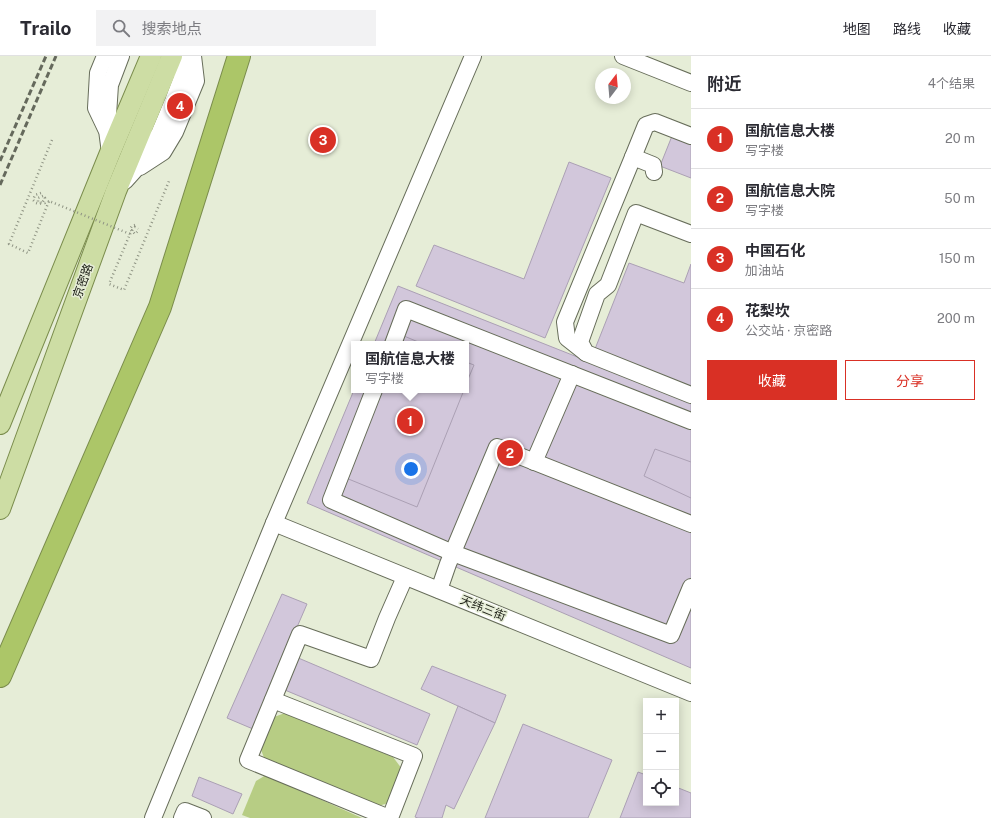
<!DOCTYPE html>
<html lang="zh">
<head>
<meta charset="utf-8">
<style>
	:root { --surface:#fff; --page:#f2f2f3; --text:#2b2b33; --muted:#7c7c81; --line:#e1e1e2; --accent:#d93025 }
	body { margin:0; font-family:"Public Sans","Noto Sans SC",sans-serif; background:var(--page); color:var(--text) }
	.controls { position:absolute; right:12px; bottom:12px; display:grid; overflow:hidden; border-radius:0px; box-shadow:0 2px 10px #0003 }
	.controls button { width:36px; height:36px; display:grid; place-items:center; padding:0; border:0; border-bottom:1px solid var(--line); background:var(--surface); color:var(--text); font:20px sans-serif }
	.compass { position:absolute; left:595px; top:12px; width:36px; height:36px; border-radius:50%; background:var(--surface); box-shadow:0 2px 10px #0003; rotate:16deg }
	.you { position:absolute; left:411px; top:413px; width:14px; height:14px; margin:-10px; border:3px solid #fff; border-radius:50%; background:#1a73e8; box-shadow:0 0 0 6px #1a73e833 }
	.badge { display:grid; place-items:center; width:26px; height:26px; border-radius:50%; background:var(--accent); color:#fff; font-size:13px; font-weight:700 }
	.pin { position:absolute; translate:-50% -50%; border:2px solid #fff; box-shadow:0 1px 4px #0006 }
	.popup { position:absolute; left:351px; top:285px; width:118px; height:52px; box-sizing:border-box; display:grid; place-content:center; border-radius:0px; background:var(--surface); filter:drop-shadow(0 1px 3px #0005); font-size:13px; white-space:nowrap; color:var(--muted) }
	.popup b { font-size:15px; color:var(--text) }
	.popup::after { content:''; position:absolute; left:50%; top:100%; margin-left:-8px; border:8px solid transparent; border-top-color:var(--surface) }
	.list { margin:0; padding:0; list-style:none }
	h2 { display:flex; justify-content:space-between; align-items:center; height:52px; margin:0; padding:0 16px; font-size:17px }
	h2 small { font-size:13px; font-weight:400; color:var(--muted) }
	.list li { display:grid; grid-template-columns:26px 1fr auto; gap:12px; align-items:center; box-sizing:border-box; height:60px; padding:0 16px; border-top:1px solid var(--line) }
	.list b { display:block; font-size:15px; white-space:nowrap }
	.list p { margin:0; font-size:13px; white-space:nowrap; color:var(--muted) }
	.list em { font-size:13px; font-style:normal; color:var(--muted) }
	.actions { display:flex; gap:8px; padding:12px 16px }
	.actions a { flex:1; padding:9px 0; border:1px solid var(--accent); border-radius:0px; text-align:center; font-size:14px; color:var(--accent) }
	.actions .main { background:var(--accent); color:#fff }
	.icon { flex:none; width:22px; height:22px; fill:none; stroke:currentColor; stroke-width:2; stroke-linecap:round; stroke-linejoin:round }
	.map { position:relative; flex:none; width:691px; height:762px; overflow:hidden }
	header { display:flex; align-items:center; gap:24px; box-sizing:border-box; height:56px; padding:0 20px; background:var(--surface); border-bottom:1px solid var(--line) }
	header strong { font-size:19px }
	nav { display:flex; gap:22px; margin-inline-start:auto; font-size:14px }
	.search { width:280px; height:36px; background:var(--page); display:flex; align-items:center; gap:10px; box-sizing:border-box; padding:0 14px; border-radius:0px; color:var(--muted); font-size:15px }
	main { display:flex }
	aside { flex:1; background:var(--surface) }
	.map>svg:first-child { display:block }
	.green { fill:#b7cd84 }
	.building { fill:#d2c7db; stroke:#aba0b4 }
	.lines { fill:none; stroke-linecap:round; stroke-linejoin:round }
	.minor-casing { stroke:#676d5a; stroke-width:18 }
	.major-casing { stroke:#7a8c4c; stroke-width:22 }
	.highway-casing { stroke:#7a8c4c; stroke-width:24 }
	.path { stroke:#8f9484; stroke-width:2.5; stroke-dasharray:1 3; stroke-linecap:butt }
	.minor { stroke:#fff; stroke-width:16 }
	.major { stroke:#cddda4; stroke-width:20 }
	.highway { stroke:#acc668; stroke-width:22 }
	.rail { stroke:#65695c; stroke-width:3; stroke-dasharray:6 3; stroke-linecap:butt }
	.path-bridge { stroke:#8f9484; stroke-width:2.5; stroke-dasharray:1 3; stroke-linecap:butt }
	.labels { text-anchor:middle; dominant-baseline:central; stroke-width:3; stroke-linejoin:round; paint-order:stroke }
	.street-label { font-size:12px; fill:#1e2018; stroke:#e6edd7 }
</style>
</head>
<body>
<header>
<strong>Trailo</strong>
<div class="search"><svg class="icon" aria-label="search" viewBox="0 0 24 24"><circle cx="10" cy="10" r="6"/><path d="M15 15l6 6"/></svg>搜索地点</div>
<nav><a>地图</a><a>路线</a><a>收藏</a></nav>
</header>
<main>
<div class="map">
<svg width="691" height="762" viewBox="0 0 691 762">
	<rect width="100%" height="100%" fill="#e6edd7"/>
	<g class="green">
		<path d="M285 657 393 701 402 713 389 747 374 751 266 707 260 691 274 661Z"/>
		<path d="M266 719 362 762H250L242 759 256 725Z"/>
	</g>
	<g class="building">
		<path d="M672 80 691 87V122L660 110Z"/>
		<path d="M569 106 611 122 545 282 416 230 434 189 524 223Z"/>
		<path d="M629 207 684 227 691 208V333L595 293Z"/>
		<path d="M398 230 691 346V612L307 447 354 334H466V288H374Z"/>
		<path d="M404 280 423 288H401Z"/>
		<path d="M466 306 474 309 466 328Z"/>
		<path d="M382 334H464L417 451 346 422Z"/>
		<path d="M655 393 691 406V442L644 420Z"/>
		<path d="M282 538 307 548 253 673 227 662Z"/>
		<path d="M296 601 430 658 417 689 280 632Z"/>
		<path d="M432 610 506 639 495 667 421 633Z"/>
		<path d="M458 650 495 667 454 753 446 749 442 762H418L415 761Z"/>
		<path d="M523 668 612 704 588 762H485Z"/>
		<path d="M638 716 646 719V747H676V731L691 737V762H620Z"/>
		<path d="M199 721 242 738 233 758 192 740Z"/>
	</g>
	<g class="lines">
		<defs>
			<g id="minor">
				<path d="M105 0 98 17 96 52 106 73"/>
				<path d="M623 0 691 27"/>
				<path d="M110 97 107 74 110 29 121 0"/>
				<path d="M140 111 163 96 175 76 196 25 193 0"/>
				<path d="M654 116 653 109 633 101 646 69 655 66 691 80"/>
				<path d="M125 125 134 115 159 78 173 45 181 24 188 0"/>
				<path d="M691 178 636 157 608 229 597 238 580 286 586 297 691 339"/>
				<path d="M393 288 406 253 691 365"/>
				<path d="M586 297 567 282 565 266 633 101"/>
				<path d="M374 334 331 444 453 497 671 579 691 531"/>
				<path d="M534 406 572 318"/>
				<path d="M274 467 691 637"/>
				<path d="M439 534 448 508 497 391 691 468"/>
				<path d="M273 644 414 700 390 762"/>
				<path d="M153 762 274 467 473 0"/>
				<path d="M182 762 185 755 203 762"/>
				<path d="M389 762 248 704 300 578 371 603 387 562 405 521"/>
			</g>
			<g id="major">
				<path d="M0 368 110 97 151 0"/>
				<path d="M0 453 116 135 172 0"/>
			</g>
			<path id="highway" d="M0 620 160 251 239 0"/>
		</defs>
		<use href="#minor" class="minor-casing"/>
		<use href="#major" class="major-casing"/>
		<use href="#highway" class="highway-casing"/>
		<g class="path">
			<path d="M41 137 35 139 33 144 36 147 39 148 42 147 45 142 43 140"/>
			<path d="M43 140 38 142V146L45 147 49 145"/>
			<path d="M135 169 132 170 130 173 135 178 138 175V173"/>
			<path d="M130 178 133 173 135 171 138 173"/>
		</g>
		<use href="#minor" class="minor"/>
		<use href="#major" class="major"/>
		<use href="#highway" class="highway"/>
		<g class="rail">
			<path d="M0 105 46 0"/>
			<path d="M0 129 56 0"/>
		</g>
		<path class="path-bridge" d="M52 84 9 188 28 197 49 145 130 178 109 228 124 234 169 125"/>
	</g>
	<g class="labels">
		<g class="street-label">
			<text transform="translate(83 225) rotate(-70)">京密路</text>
			<text transform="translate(483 552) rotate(22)">天纬三街</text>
		</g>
	</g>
</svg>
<div class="controls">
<button>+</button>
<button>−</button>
<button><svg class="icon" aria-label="locate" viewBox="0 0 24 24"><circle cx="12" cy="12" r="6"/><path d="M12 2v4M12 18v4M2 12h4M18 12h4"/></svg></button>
</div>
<svg class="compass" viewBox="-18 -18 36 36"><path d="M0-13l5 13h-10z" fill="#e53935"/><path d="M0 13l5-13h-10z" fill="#7c7c81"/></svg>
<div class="you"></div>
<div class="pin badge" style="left:410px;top:365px">1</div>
<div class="popup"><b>国航信息大楼</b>写字楼</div>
<div class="pin badge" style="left:510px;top:397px">2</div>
<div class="pin badge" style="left:323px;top:84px">3</div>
<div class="pin badge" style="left:180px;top:50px">4</div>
</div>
<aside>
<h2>附近<small>4个结果</small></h2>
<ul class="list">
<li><span class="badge">1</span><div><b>国航信息大楼</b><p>写字楼</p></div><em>20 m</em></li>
<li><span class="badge">2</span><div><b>国航信息大院</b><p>写字楼</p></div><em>50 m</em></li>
<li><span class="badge">3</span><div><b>中国石化</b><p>加油站</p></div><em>150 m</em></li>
<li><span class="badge">4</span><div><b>花梨坎</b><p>公交站 · 京密路</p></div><em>200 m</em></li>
</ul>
<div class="actions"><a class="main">收藏</a><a>分享</a></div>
</aside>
</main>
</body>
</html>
